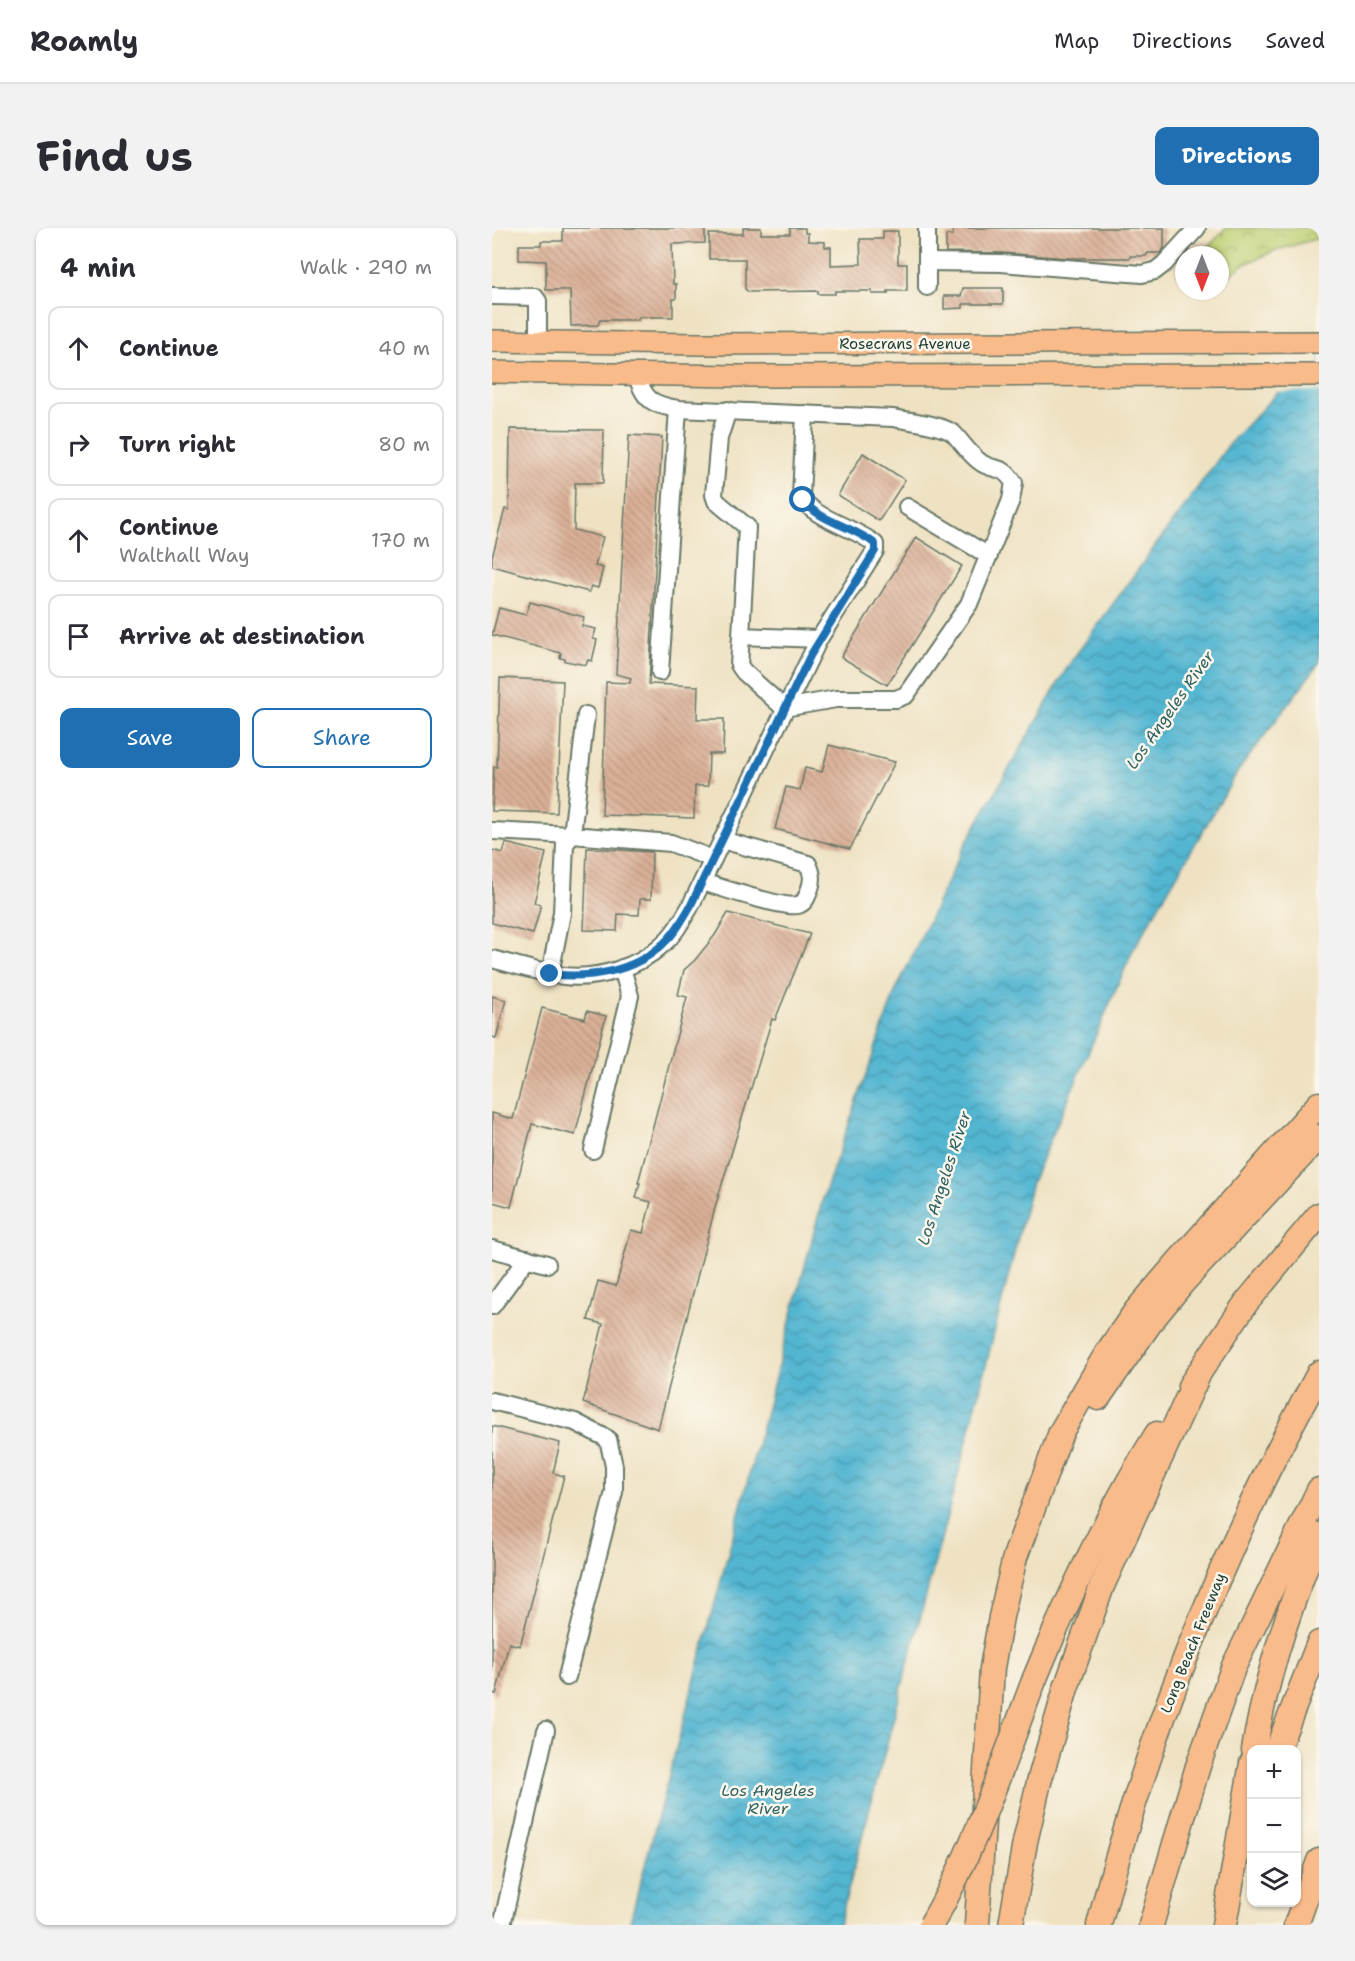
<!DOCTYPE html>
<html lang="en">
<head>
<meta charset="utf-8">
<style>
	:root { --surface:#fff; --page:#f2f2f3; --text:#2b2b33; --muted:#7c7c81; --line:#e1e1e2; --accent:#1f6fb2 }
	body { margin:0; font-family:"Shantell Sans",sans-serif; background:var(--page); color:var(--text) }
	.controls { position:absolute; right:18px; bottom:18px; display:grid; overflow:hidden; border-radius:12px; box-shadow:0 2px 4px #0004 }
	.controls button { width:54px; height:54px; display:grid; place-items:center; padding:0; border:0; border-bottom:2px solid var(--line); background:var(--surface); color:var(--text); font:30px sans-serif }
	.compass { position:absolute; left:683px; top:18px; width:54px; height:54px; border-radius:50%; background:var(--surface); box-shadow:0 2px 4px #0004; rotate:180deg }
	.stop { position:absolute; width:18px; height:18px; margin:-14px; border:4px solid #1f6fb2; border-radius:50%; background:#fff }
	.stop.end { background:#1f6fb2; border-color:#fff; box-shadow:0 2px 6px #0008 }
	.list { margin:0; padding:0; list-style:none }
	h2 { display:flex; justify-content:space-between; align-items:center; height:78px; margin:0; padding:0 24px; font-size:26px }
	h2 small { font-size:20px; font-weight:400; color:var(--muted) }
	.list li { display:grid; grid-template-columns:39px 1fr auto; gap:18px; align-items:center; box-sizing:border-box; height:84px; margin:0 12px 12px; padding:0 12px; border:2px solid var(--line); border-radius:12px }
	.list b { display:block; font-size:22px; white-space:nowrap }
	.list p { margin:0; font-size:20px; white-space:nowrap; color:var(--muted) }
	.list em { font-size:20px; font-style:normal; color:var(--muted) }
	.actions { display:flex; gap:12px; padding:18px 24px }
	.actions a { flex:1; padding:14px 0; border:2px solid var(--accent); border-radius:12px; text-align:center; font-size:21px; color:var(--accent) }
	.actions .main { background:var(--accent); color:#fff }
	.icon { flex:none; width:33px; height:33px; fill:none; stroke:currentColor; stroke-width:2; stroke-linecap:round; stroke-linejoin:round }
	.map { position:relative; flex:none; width:827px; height:1697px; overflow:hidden; border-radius:12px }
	header { display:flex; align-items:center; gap:36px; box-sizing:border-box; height:84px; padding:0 30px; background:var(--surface); border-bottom:2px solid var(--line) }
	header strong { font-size:28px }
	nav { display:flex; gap:33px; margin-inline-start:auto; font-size:21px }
	.intro { display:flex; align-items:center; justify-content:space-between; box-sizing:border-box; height:144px; padding:0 36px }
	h1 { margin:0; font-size:42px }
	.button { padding:15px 27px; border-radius:12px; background:var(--accent); color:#fff; font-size:21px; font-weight:700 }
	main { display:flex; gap:36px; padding:0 36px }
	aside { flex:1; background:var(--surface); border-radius:12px; box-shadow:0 2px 4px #0004 }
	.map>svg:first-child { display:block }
	.park { fill:url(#park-crowns); stroke:#6e8654; stroke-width:1.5 }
	.water { fill:url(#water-waves); stroke:#387a82; stroke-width:1.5 }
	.pier { fill:#efe2c3 }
	.building { fill:url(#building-back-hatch) }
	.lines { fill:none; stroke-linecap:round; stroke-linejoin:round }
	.minor-casing { stroke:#687766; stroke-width:20 }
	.major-casing { stroke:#687766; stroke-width:24 }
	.highway-casing { stroke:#687766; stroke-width:27 }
	.minor { stroke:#fff; stroke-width:16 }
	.major { stroke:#fabb8b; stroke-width:21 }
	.highway { stroke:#fabb8b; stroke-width:24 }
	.highway-bridge-casing { stroke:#687766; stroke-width:27; stroke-linecap:butt }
	.highway-bridge { stroke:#fabb8b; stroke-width:24 }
	.route { stroke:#1f6fb2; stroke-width:8 }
	.labels { text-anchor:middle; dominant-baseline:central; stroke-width:5; stroke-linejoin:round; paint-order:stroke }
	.street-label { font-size:15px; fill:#1f3d34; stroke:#fbf7ec }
	.water-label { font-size:16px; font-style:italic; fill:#2e6163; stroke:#fbf7ec }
</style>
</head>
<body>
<header>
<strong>Roamly</strong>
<nav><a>Map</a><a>Directions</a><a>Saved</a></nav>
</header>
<div class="intro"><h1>Find us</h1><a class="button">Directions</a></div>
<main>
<aside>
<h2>4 min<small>Walk · 290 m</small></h2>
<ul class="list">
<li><svg class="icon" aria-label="ahead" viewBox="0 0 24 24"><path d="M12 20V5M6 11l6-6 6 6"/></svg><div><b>Continue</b></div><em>40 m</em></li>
<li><svg class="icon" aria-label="right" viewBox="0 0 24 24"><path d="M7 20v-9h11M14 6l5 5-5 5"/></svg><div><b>Turn right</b></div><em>80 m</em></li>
<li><svg class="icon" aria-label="ahead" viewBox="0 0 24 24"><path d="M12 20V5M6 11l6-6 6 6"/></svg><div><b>Continue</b><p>Walthall Way</p></div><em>170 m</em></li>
<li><svg class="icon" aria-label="arrive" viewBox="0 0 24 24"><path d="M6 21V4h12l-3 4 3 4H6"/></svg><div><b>Arrive at destination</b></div></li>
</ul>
<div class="actions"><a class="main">Save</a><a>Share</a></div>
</aside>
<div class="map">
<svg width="827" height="1697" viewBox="0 0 827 1697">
	<defs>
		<pattern id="park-crowns" width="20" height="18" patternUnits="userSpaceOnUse" patternTransform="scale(1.5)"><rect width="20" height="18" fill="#bdd073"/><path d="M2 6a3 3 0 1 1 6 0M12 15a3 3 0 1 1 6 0" fill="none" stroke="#99aa5f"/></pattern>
		<pattern id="water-waves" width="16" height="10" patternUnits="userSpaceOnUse" patternTransform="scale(1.5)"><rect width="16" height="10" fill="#52b6d1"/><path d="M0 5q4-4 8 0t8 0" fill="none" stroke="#4395aa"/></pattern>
		<pattern id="building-back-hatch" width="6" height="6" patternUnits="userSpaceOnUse" patternTransform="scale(1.5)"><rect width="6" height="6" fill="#dbb097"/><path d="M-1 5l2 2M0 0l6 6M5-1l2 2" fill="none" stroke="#b1907c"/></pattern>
	</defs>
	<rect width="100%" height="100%" fill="#fbf7ec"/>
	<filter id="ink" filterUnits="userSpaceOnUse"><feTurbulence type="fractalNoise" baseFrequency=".0167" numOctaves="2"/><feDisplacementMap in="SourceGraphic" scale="12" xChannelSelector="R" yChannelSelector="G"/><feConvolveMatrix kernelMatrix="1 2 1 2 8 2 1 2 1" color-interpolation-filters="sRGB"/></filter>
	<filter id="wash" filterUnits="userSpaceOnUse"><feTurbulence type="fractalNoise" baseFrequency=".008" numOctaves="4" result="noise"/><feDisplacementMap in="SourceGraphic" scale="24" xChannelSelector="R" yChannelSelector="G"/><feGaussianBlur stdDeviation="1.35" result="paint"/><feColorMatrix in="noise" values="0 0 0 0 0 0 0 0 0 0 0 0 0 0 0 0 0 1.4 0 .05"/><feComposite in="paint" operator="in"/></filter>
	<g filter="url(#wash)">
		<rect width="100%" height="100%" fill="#efe2c3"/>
		<path class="park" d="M734 0H827V10L782 23 751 37 728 55V27H709Z"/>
		<path class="water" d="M827 120V435L746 543 641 722 540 954 476 1209 347 1697H137L331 970 403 764 471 620 578 435 738 215Z"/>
		<path class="pier" d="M827 117V163L782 164 825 118Z"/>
		<g id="blocks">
			<g class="building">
				<path d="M71 0H213V15L180 16 181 56H184V71H181V89H146V92H108L106 97 79 98 78 62H54V33L27 32V17H49V13H71Z"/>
				<path d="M251 0H269V6H298V0H313V5H316V13L333 14V19H339V37L369 36 368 11H391V3H406V36H415V63H396V66H380V63H343V66H326V63L257 64 253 61V31H217V6H251Z"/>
				<path d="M461 0H672V20L668 25H656L654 28H638V30H575L510 25 454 24V7H461Z"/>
				<path d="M471 60H511V76H471V80L452 81V68H469Z"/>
				<path d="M18 201 112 202 111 255H83L82 302 111 309 103 338 111 340 106 360 99 358 97 364 0 338V329L13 281 17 282Z"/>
				<path d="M137 207 170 209 157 456 206 458 205 491H232L231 526H217L216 558H203L202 590 110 587 114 454 138 455 139 450 124 446Z"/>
				<path d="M371 225 413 252 387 293 346 267Z"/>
				<path d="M424 309 470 338 395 457 349 429Z"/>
				<path d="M38 374 92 389 90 398 104 401 101 411 105 412 100 433 96 432 94 437 73 433V431L68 430 69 425 0 407 7 380 34 387Z"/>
				<path d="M8 450 71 453 65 585 0 583 2 539H5Z"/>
				<path d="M337 517 403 534 358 621 283 601 294 559 308 562 313 540 330 544Z"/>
				<path d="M14 615 54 625 42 675 49 677 41 706 0 695V622L11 625Z"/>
				<path d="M95 620 160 624 159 671H148L147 687 126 686 125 703 92 702Z"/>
				<path d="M236 685 318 706 283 792 280 791 224 976 166 1201 91 1175 111 1096 96 1092 106 1053 124 1058 139 1002 151 1005 159 974 144 970 148 955H146L195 769 186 767 192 742 203 732 223 707Z"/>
				<path d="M0 768 14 772 4 810 0 809Z"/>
				<path d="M50 780 93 791 95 783 114 788 83 907 40 896 19 979 0 974V885L21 891Z"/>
				<path d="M0 1198 68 1215 61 1245 72 1248 28 1418 17 1415 4 1466 0 1465Z"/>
			</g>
		</g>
	</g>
	<g filter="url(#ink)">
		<use href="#blocks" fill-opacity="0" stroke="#687766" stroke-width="1.5"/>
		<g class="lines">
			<defs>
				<g id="minor">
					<path d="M435 0V59"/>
					<path d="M435 34 509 35 650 46 663 43 672 36 705 0"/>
					<path d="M0 68 43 69 46 73V114"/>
					<path d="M144 146C153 172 158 176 186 181L401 190C416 193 448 196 461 205 470 214 477 226 487 233 501 245 509 234 522 255L519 272 477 376 414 467 404 471H344L292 480"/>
					<path d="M236 182 227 210 222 267 224 273 255 299 249 408 327 411 383 323V316C363 299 320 291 309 268L313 186"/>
					<path d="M415 279 497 328"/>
					<path d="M249 408 247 437 252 444 292 480"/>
					<path d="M168 444 186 181"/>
					<path d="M94 487 80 607 179 615 221 631"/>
					<path d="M0 603 80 607"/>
					<path d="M211 654C227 659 293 681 306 677 313 675 315 669 317 663 321 653 321 646 316 636L230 612"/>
					<path d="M0 731C24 737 48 745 72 748 106 752 147 739 171 716 183 706 190 692 198 679L327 411"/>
					<path d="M58 746 70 685 73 616 80 607"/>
					<path d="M101 922 138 768 130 740"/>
					<path d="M0 1021 55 1036"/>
					<path d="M0 1078 35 1030"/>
					<path d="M0 1173 83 1194 116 1211 122 1238V1264L75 1449"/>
					<path d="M10 1697 54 1502"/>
				</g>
				<g id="major">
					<path d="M0 113 207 116 827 114"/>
					<path d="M0 144 245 148 827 147"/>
				</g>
				<g id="highway">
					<path d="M698 1158 754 1075 827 987"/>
					<path d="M606 1170 660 1092 692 1053 827 909"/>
					<path d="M543 1450C578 1365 616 1284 665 1206"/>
					<path d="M762 1522C774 1449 798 1375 827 1307"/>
					<path d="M785 1522 827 1415"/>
					<path d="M485 1697 500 1440 509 1389 523 1329 569 1204 615 1125 644 1083 686 1034 827 876"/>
					<path d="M519 1697 533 1614 547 1554 574 1460 610 1358 707 1145"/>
					<path d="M607 1697C647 1542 704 1390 774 1246 791 1212 809 1179 827 1145"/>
					<path d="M659 1697 706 1538 741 1440 827 1262"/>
					<path d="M732 1697 760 1535"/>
					<path d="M804 1697 827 1633"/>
				</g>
			</defs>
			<use href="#minor" class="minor-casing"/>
			<use href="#major" class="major-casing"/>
			<use href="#highway" class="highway-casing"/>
			<use href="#minor" class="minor"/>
			<use href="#major" class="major"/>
			<use href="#highway" class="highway"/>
			<defs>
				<path id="highway-bridge" d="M439 1697C484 1620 511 1533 543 1450"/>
			</defs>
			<use href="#highway-bridge" class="highway-bridge-casing"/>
			<use href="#highway-bridge" class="highway-bridge"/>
		</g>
	</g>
	<g class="lines" filter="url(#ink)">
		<path class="route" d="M58 746C97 751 142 744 171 716 183 706 190 692 198 679L318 428 383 323V316C363 299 326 293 311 272"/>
	</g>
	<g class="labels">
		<g class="street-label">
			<text x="413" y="116">Rosecrans Avenue</text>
			<text transform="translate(701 1415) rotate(-68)">Long Beach Freeway</text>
		</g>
		<g class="water-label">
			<text transform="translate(678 482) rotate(-55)">Los Angeles River</text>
			<text transform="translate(452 950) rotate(-72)">Los Angeles River</text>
			<text x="276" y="1562">Los Angeles<tspan x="276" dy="18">River</tspan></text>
		</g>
	</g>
</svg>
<div class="controls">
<button>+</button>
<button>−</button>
<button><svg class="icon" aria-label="layers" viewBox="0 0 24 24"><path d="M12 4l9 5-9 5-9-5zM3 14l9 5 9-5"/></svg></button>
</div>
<svg class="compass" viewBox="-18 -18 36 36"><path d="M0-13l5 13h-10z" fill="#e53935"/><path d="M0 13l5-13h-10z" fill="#7c7c81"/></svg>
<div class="stop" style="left:311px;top:272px"></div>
<div class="stop end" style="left:58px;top:746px"></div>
</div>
</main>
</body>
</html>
